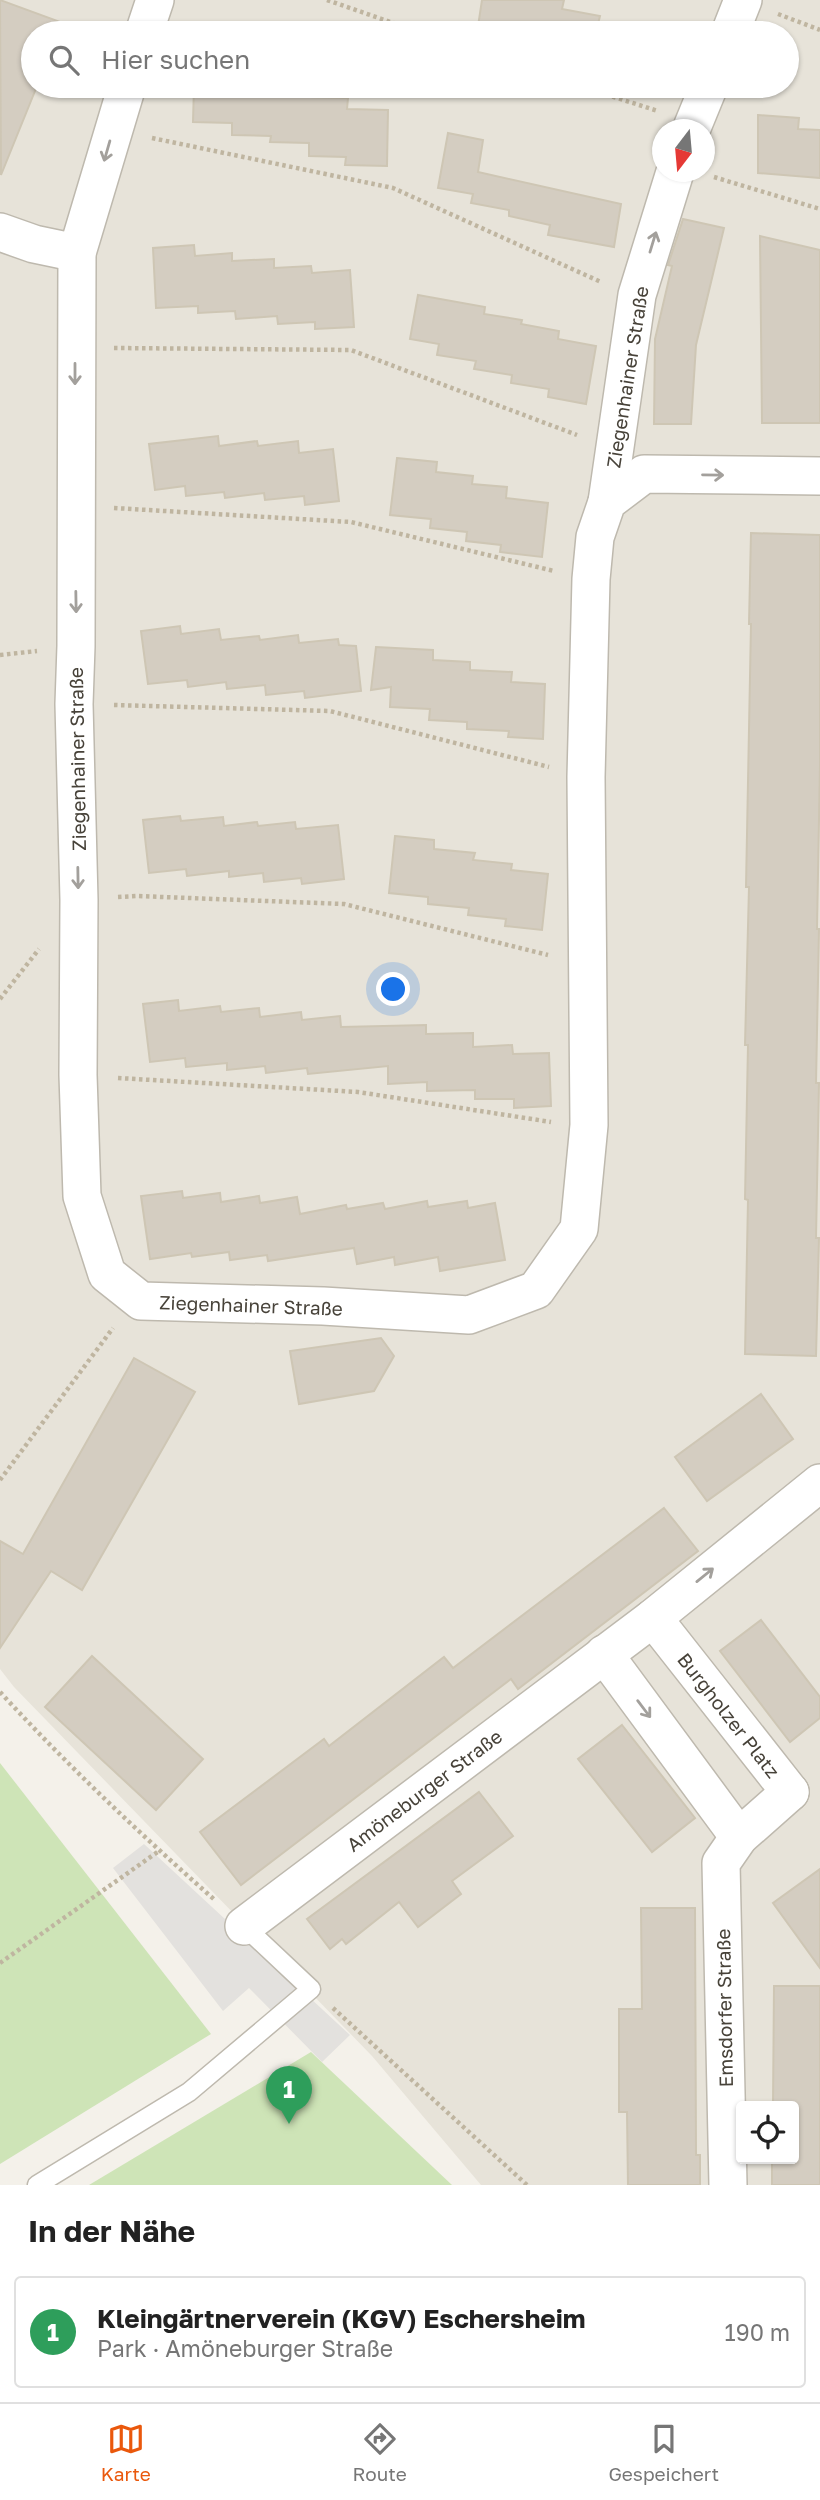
<!DOCTYPE html>
<html lang="de">
<head>
<meta charset="utf-8">
<style>
	:root { --surface:#fff; --page:#f2f2f2; --text:#222; --muted:#767676; --line:#e0e0e0; --accent:#ea580c }
	body { margin:0; font-family:"Golos Text",sans-serif; background:var(--page); color:var(--text) }
	.controls { position:absolute; right:21px; bottom:21px; display:grid; overflow:hidden; border-radius:7px; box-shadow:0 2px 5px #0004 }
	.controls button { width:63px; height:63px; display:grid; place-items:center; padding:0; border:0; border-bottom:2px solid var(--line); background:var(--surface); color:var(--text); font:35px sans-serif }
	.compass { position:absolute; left:652px; top:119px; width:63px; height:63px; border-radius:50%; background:var(--surface); box-shadow:0 2px 5px #0004; rotate:196deg }
	.you { position:absolute; left:394px; top:990px; width:24px; height:24px; margin:-18px; border:5px solid #fff; border-radius:50%; background:#1a73e8; box-shadow:0 0 0 10px #1a73e833 }
	.badge { display:grid; place-items:center; width:46px; height:46px; border-radius:50%; background:var(--accent); color:#fff; font-size:23px; font-weight:700 }
	.pin { position:absolute; translate:-50% -58px; filter:drop-shadow(0 2px 4px #0008) }
	.pin::after { content:''; position:absolute; top:37px; width:24px; height:21px; background:inherit; clip-path:polygon(0 0,100% 0,50% 100%) }
	.list { margin:0; padding:0; list-style:none }
	h2 { display:flex; justify-content:space-between; align-items:center; height:91px; margin:0; padding:0 28px; font-size:30px }
	h2 small { font-size:23px; font-weight:400; color:var(--muted) }
	.list li { display:grid; grid-template-columns:46px 1fr auto; gap:21px; align-items:center; box-sizing:border-box; height:112px; margin:0 14px 14px; padding:0 14px; border:2px solid var(--line); border-radius:7px }
	.list b { display:block; font-size:26px; white-space:nowrap }
	.list p { margin:0; font-size:23px; white-space:nowrap; color:var(--muted) }
	.list em { font-size:23px; font-style:normal; color:var(--muted) }
	.icon { flex:none; width:38px; height:38px; fill:none; stroke:currentColor; stroke-width:2; stroke-linecap:round; stroke-linejoin:round }
	.map { position:relative; flex:none; width:820px; height:2185px; overflow:hidden }
	.search { position:absolute; background:var(--surface); box-shadow:0 2px 5px #0004; left:21px; right:21px; top:21px; height:77px; display:flex; align-items:center; gap:18px; box-sizing:border-box; padding:0 24px; border-radius:38px; color:var(--muted); font-size:26px }
	.sheet { height:217px; background:var(--surface) }
	nav { display:flex; justify-content:space-around; align-items:center; box-sizing:border-box; height:98px; border-top:2px solid var(--line); background:var(--surface); font-size:19px; color:var(--muted) }
	nav a { display:grid; justify-items:center; gap:4px }
	nav .on { color:var(--accent) }
	.map>svg:first-child { display:block }
	.residential { fill:#e7e3d9; fill-rule:evenodd }
	.green { fill:#cee4b7 }
	.parking { fill:#e3e1de }
	.building { fill:#d4cdc1; stroke:#cec6b4; stroke-width:2 }
	.lines { fill:none; stroke-linecap:round; stroke-linejoin:round }
	.lane-casing { stroke:#beb9ae; stroke-width:21 }
	.street-casing { stroke:#beb9ae; stroke-width:40 }
	.path { stroke:#bfb5a0; stroke-width:4.5; stroke-dasharray:3.5 3.5; stroke-linecap:butt }
	.lane { stroke:#fff; stroke-width:18 }
	.street { stroke:#fff; stroke-width:37 }
	.oneway { stroke:#a3a09c }
	.labels { text-anchor:middle; dominant-baseline:central; stroke-width:7; stroke-linejoin:round; paint-order:stroke }
	.street-label { font-size:19px; fill:#474239; stroke:#fff }
</style>
</head>
<body>
<div class="map">
<svg width="820" height="2185" viewBox="0 0 820 2185">
	<rect width="100%" height="100%" fill="#f4f1ea"/>
	<path class="residential" d="M0 0H820V2185H481L372 2056 14 1687 0 1669ZM33 33H787V86H33ZM662 130H704V172H662ZM741 2106H794V2159H741Z"/>
	<g class="green">
		<path d="M0 1763 211 2034 0 2164Z"/>
		<path d="M311 2052 452 2185H89Z"/>
	</g>
	<path class="parking" d="M144 1844 350 2035 322 2062 249 1988 223 2011 113 1868Z"/>
	<g class="building">
		<path d="M0 0 63 23 59 33H33V86H37L1 175Z"/>
		<path d="M482 0H564L562 9 600 16 598 24 638 31V33H477Z"/>
		<path d="M194 86H272L311 89V97L348 98 347 109 388 110 387 166 345 165 346 157 309 156V143L270 142 271 136 232 135V123L193 122Z"/>
		<path d="M758 115 799 118 798 129 820 130V178L758 173Z"/>
		<path d="M448 133 483 140 478 172 621 204 614 247 548 235 550 225 509 216V210L471 203 473 194 438 188Z"/>
		<path d="M683 219 724 228 696 345 691 424H654L655 339 672 266 668 265Z"/>
		<path d="M760 236 820 250V423H762Z"/>
		<path d="M194 245 195 256 232 253V261L274 259V268L311 266 312 273 350 270 354 327 315 329V322L278 324 277 316 236 319 235 311 198 313V306L156 308 153 248Z"/>
		<path d="M418 295 485 307 484 314 522 320 521 324 559 331 558 339 596 346 586 404 548 397 549 389 511 383 512 375 474 369 476 361 437 355 439 344 410 339Z"/>
		<path d="M218 436 219 446 257 441 258 446 298 441 299 453 333 449 339 501 305 505 304 496 265 500 264 493 225 498 224 492 186 496 185 486 155 490 149 444Z"/>
		<path d="M397 458 437 462 436 472 473 476 472 484 507 487 506 498 548 503 542 557 500 552 501 545 466 541 467 532 430 528 431 519 390 515Z"/>
		<path d="M751 533 820 535V765L817 929H819L816 1083H819L816 1238H819L816 1356 745 1354 748 1200 745 1199 748 1045H745L749 887H746L751 624H749Z"/>
		<path d="M180 626 181 634 219 629 221 640 259 636 260 640 298 635 299 643 338 639 339 645 356 646 361 691 305 698 304 691 266 695 265 685 227 689 226 682 188 687 187 680 148 684 141 631Z"/>
		<path d="M376 647 433 650V660L470 662V670L512 672 511 682 545 684 543 739 508 737 509 731 467 729V722L429 720 430 709 390 707 391 687 371 690Z"/>
		<path d="M180 816 181 821 223 817 224 826 257 822 258 826 295 822 296 829 338 825 344 879 302 884 301 878 264 882 263 873 229 877V871L187 876 186 869 149 873 143 820Z"/>
		<path d="M395 836 434 840V849L475 853 473 860 512 864 511 870 548 874 542 930 505 926 506 919 468 915 469 908 428 904V897L389 893Z"/>
		<path d="M178 1000 179 1011 220 1006 221 1012 259 1008 260 1017 301 1012 302 1020 340 1016 341 1027 426 1025V1034L473 1033V1047L512 1045 513 1054 549 1053 551 1106 514 1108V1099H475V1090L427 1091V1082L388 1084V1066L308 1074 307 1068 266 1073 265 1066 227 1070V1063L186 1067 185 1058 150 1062 143 1004Z"/>
		<path d="M182 1191 183 1198 220 1193 221 1202 259 1196 260 1203 297 1197 300 1214 346 1205 347 1209 383 1203 385 1209 427 1201 428 1207 467 1201 468 1208 495 1203 505 1260 440 1271 438 1257 395 1265 394 1257 357 1264 354 1248 268 1261 267 1255 230 1260 229 1252 192 1257 191 1253 150 1259 141 1196Z"/>
		<path d="M381 1338 394 1356 374 1391 299 1404 290 1351Z"/>
		<path d="M134 1358 195 1392 82 1590 51 1571 0 1648V1541L23 1554Z"/>
		<path d="M761 1394 793 1439 707 1501 675 1457Z"/>
		<path d="M664 1508 698 1551 518 1689 511 1679 241 1885 200 1832 324 1739 329 1746 444 1657 453 1668Z"/>
		<path d="M761 1620 820 1697V1718L790 1742 720 1651Z"/>
		<path d="M92 1656 203 1759 156 1810 45 1707Z"/>
		<path d="M622 1725 695 1818 652 1852 578 1759Z"/>
		<path d="M479 1792 513 1836 452 1881 461 1894 418 1927 399 1902 346 1944 342 1939 330 1949 307 1919Z"/>
		<path d="M820 1869V1968L773 1903Z"/>
		<path d="M641 1908H695L696 2155H700V2185H628L627 2112H619V2009H642Z"/>
		<path d="M774 1986H820V2185H772V2159H794V2106H773Z"/>
	</g>
	<g class="lines">
		<defs>
			<path id="lane" d="M37 2185 189 2092 311 1989 244 1926"/>
			<g id="street">
				<path d="M144 33 155 0"/>
				<path d="M730 33 743 0"/>
				<path d="M127 86 77 253 76 646 74 704 79 900 78 1075 82 1196 107 1274 141 1301 323 1306 469 1315 536 1290 579 1229 589 1125 586 777 591 579 595 537 607 502 644 474 820 476"/>
				<path d="M691 130 709 86"/>
				<path d="M0 232 34 244 77 253"/>
				<path d="M607 502 637 295 675 172"/>
				<path d="M653 1618 790 1792"/>
				<path d="M604 1654 739 1837"/>
				<path d="M244 1926 653 1618 820 1483"/>
				<path d="M728 2185 721 1863 739 1837 790 1792"/>
			</g>
		</defs>
		<use href="#lane" class="lane-casing"/>
		<use href="#street" class="street-casing"/>
		<g class="path">
			<path d="M327 0 422 33"/>
			<path d="M778 14 820 30"/>
			<path d="M579 86 658 111"/>
			<path d="M152 138 393 188 601 282"/>
			<path d="M714 177 820 209"/>
			<path d="M114 348 351 350 577 435"/>
			<path d="M114 508 351 522 554 571"/>
			<path d="M0 655 37 651"/>
			<path d="M114 705 330 711 549 767"/>
			<path d="M118 897 137 896 344 904 548 955"/>
			<path d="M0 999 39 949"/>
			<path d="M118 1078 358 1092 551 1122"/>
			<path d="M0 1480 113 1328"/>
			<path d="M0 1692C69 1767 140 1834 216 1901"/>
			<path d="M0 1963 159 1851"/>
			<path d="M333 2008 527 2185"/>
		</g>
		<use href="#lane" class="lane"/>
		<use href="#street" class="street"/>
	</g>
	<defs><path id="oneway-shaft" d="M-6 0H5M1.5-3L5.5 0L1.5 3" fill="none" stroke-width="1.6" stroke-linecap="round" stroke-linejoin="round" transform="scale(1.75)"/></defs>
	<g class="oneway">
		<use href="#oneway-shaft" transform="translate(107 151) rotate(106)"/>
		<use href="#oneway-shaft" transform="translate(653 242) rotate(-73)"/>
		<use href="#oneway-shaft" transform="translate(75 374) rotate(90)"/>
		<use href="#oneway-shaft" transform="translate(713 475) rotate(1)"/>
		<use href="#oneway-shaft" transform="translate(76 602) rotate(89)"/>
		<use href="#oneway-shaft" transform="translate(78 878) rotate(89)"/>
		<use href="#oneway-shaft" transform="translate(705 1575) rotate(-39)"/>
		<use href="#oneway-shaft" transform="translate(644 1709) rotate(53)"/>
	</g>
	<g class="labels">
		<g class="street-label">
			<text transform="translate(627 377) rotate(-81)">Ziegenhainer Straße</text>
			<text transform="translate(77 759) rotate(-91)">Ziegenhainer Straße</text>
			<text transform="translate(251 1305) rotate(2)">Ziegenhainer Straße</text>
			<text transform="translate(729 1715) rotate(52)">Burgholzer Platz</text>
			<text transform="translate(424 1790) rotate(-37)">Amöneburger Straße</text>
			<text transform="translate(724 2008) rotate(-91)">Emsdorfer Straße</text>
		</g>
	</g>
</svg>
<div class="controls">
<button><svg class="icon" aria-label="locate" viewBox="0 0 24 24"><circle cx="12" cy="12" r="6"/><path d="M12 2v4M12 18v4M2 12h4M18 12h4"/></svg></button>
</div>
<svg class="compass" viewBox="-18 -18 36 36"><path d="M0-13l5 13h-10z" fill="#e53935"/><path d="M0 13l5-13h-10z" fill="#767676"/></svg>
<div class="you"></div>
<div class="pin badge" style="left:289px;top:2124px;background:#2e9e5b">1</div>
<div class="search"><svg class="icon" aria-label="search" viewBox="0 0 24 24"><circle cx="10" cy="10" r="6"/><path d="M15 15l6 6"/></svg>Hier suchen</div>
</div>
<section class="sheet">
<h2>In der Nähe<small></small></h2>
<ul class="list">
<li><span class="badge" style="background:#2e9e5b">1</span><div><b>Kleingärtnerverein (KGV) Eschersheim</b><p>Park · Amöneburger Straße</p></div><em>190 m</em></li>
</ul>
</section>
<nav>
<a class="on"><svg class="icon" aria-label="map" viewBox="0 0 24 24"><path d="M3 6l6-2 6 2 6-2v14l-6 2-6-2-6 2zM9 4v14M15 6v14"/></svg>Karte</a>
<a><svg class="icon" aria-label="directions" viewBox="0 0 24 24"><path d="M12 3l9 9-9 9-9-9zM9 14v-3h6M13 9l2 2-2 2"/></svg>Route</a>
<a><svg class="icon" aria-label="saved" viewBox="0 0 24 24"><path d="M7 4h10v16l-5-4-5 4z"/></svg>Gespeichert</a>
</nav>
</body>
</html>
